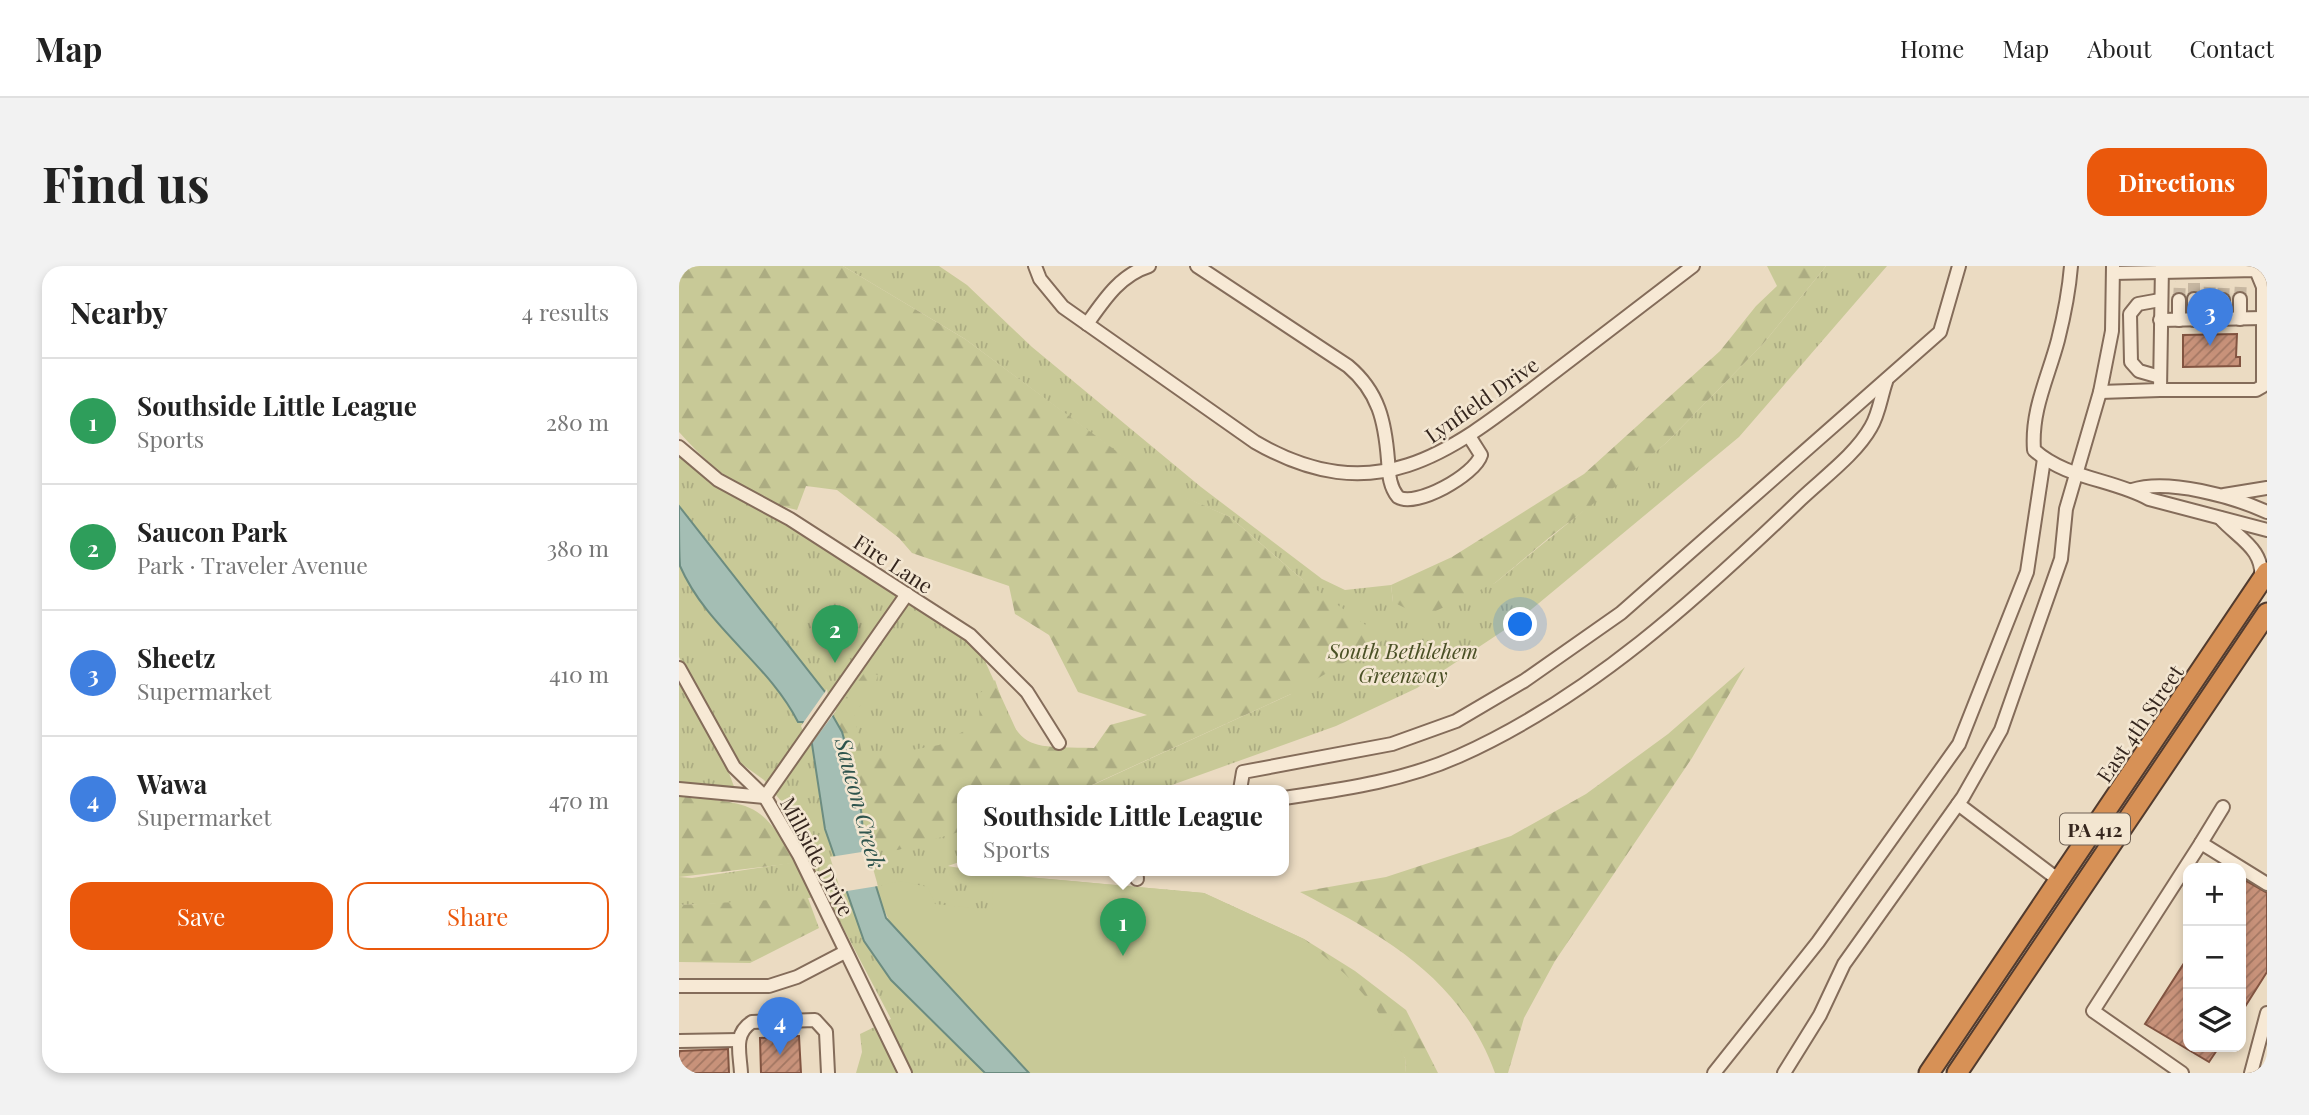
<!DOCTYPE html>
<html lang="en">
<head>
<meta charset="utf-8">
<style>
	:root { --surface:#fff; --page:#f2f2f2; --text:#222; --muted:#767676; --line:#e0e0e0; --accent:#ea580c }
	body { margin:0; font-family:"Playfair Display",serif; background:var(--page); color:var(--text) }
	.controls { position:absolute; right:21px; bottom:21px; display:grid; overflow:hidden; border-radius:14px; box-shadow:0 4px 10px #0003 }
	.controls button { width:63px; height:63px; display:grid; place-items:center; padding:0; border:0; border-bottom:2px solid var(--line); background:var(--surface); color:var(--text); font:35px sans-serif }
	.you { position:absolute; left:842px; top:359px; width:24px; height:24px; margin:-18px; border:5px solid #fff; border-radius:50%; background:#1a73e8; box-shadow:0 0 0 10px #1a73e833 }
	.badge { display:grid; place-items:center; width:46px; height:46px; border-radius:50%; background:var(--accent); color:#fff; font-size:23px; font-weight:700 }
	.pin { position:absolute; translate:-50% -58px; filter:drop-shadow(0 2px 4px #0008) }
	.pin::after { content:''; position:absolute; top:37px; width:24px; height:21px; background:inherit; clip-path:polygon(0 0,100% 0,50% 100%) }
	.popup { position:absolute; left:278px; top:519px; width:332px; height:91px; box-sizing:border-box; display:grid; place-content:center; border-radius:14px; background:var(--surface); filter:drop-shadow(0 2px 5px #0005); font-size:23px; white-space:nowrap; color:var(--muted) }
	.popup b { font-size:26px; color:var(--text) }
	.popup::after { content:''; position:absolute; left:50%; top:100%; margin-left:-14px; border:14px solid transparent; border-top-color:var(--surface) }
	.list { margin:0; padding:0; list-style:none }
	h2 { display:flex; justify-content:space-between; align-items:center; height:91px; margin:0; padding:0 28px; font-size:30px }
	h2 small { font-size:23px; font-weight:400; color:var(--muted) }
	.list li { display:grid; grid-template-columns:46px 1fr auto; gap:21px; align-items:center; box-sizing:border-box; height:126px; padding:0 28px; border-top:2px solid var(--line) }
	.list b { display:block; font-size:26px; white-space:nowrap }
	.list p { margin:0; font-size:23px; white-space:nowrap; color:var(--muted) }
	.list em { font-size:23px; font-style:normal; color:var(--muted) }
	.actions { display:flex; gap:14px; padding:21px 28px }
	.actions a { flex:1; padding:16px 0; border:2px solid var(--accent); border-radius:21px; text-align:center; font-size:24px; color:var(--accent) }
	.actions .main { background:var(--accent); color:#fff }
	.icon { flex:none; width:38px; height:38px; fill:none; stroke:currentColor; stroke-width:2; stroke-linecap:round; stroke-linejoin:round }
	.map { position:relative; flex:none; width:1588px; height:807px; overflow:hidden; border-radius:21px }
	header { display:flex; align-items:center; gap:42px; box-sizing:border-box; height:98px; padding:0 35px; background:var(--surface); border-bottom:2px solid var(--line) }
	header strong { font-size:33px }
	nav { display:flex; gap:38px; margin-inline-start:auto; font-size:24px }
	.intro { display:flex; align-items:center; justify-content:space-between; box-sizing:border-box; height:168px; padding:0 42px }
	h1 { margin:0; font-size:49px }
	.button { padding:18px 32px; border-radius:21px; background:var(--accent); color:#fff; font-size:24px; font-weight:700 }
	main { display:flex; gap:42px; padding:0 42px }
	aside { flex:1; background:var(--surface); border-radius:21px; box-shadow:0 4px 10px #0003 }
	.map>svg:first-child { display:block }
	.grass { fill:url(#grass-tufts) }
	.forest { fill:url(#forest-firs) }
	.pitch { fill:#c8c997 }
	.water { fill:#a4beb4; stroke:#6c8c80; stroke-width:2 }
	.pier { fill:#ebdbc2 }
	.building { fill:url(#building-hatch); stroke:#825441; stroke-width:2 }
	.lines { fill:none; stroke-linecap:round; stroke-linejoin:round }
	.minor-tunnel { stroke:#c7b7a1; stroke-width:12; stroke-dasharray:12 6; stroke-linecap:butt }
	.minor-casing { stroke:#846c5a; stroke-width:16 }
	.highway-casing { stroke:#523b2e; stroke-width:23 }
	.minor { stroke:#f7e9d5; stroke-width:12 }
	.highway { stroke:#d79156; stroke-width:19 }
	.labels { text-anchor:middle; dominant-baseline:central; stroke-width:5; stroke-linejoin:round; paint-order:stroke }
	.shield { fill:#f3e6d1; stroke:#6e6054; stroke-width:2 }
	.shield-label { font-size:19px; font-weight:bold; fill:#35261e }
	.street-label { font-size:21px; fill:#35261e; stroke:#f3e6d1 }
	.park-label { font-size:21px; font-style:italic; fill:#4a5025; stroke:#f3e6d1 }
	.water-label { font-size:23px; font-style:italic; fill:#2e544d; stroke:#f3e6d1 }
</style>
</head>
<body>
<header>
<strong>Map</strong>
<nav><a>Home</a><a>Map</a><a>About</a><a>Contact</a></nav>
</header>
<div class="intro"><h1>Find us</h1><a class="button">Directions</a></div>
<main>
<aside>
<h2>Nearby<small>4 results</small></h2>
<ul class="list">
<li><span class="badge" style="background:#2e9e5b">1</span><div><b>Southside Little League</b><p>Sports</p></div><em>280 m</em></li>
<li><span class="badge" style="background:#2e9e5b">2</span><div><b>Saucon Park</b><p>Park · Traveler Avenue</p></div><em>380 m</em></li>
<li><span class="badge" style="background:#3f7fe0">3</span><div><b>Sheetz</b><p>Supermarket</p></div><em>410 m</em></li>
<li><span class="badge" style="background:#3f7fe0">4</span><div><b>Wawa</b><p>Supermarket</p></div><em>470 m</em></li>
</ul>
<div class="actions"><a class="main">Save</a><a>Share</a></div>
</aside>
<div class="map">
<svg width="1588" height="807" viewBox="0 0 1588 807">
	<defs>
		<pattern id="grass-tufts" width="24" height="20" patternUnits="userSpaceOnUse" patternTransform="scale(1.75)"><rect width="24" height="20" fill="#c8c997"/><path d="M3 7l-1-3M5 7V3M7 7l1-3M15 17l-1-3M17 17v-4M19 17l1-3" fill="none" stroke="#acac82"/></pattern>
		<pattern id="forest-firs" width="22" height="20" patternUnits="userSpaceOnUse" patternTransform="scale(1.75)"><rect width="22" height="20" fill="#c8c997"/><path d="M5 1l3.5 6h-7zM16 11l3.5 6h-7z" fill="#acac82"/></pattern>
		<pattern id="building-hatch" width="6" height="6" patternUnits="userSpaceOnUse" patternTransform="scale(1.75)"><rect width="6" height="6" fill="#c8927a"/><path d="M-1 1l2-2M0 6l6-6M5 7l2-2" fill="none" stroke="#a37763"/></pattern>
	</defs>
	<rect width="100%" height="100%" fill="#ebdbc2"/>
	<g class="grass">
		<path d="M164 0H260L288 19 353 81 522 221 643 313 666 324 712 319 714 336 816 317 987 177 1084 78 1147 0H1208L1060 171 836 357 738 422 657 460 479 524H283V595L269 600 315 608 525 627 625 673 727 807H350L195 621 185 675C215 727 266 764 306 807H177L183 786 181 768 212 753 147 629 113 635 0 639V611L13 612 137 593 118 555 85 514 60 496 0 391V189L35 218 173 295 301 384 339 468C354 482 367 481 387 482L405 523 612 428 624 314 551 251 490 225 286 73Z"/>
		<path d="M0 416 46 496 57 526 0 518Z"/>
	</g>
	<g class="forest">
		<path d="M0 0H164L286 73 490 224 551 251 624 314 706 373 612 428 402 524H283V565L219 584 186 585 180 524 155 448 186 406 199 409 194 425 175 447 184 493 260 479 301 456 299 429 316 414C340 485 344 481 415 482L431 459 468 449 399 426 370 369 336 348 330 320 233 287 220 272 158 224 127 220 118 244C70 234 32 202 0 166Z"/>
		<path d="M1088 0H1147L1084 78 987 177 931 225 872 270 816 317 744 351 714 336 712 319 773 291 905 208 1041 85 1077 40 1098 20Z"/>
		<path d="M1066 401 1013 492 876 695 845 752 829 807H816C781 711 706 671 621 626L707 611 832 570 907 528 989 468Z"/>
		<path d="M0 529C70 540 81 530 116 597L0 611Z"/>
		<path d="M129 632 140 662 71 697 0 696V639Z"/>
		<path d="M625 673 676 705 727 744 759 807H727L726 792Z"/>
	</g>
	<path class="pitch" d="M315 608 525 627 625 673 666 708 696 741 726 792 727 807H350L212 659 195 621 221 615 249 621 256 638 313 644Z"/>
	<path class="water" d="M0 240 146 426 147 438 163 466 180 524 186 585 207 652 350 807H306L212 714 185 675 146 563 133 478 124 456H119C89 397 28 362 1 300 0 285 0 256 0 240Z"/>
	<g class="pier">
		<path d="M148 423 150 436 157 445 130 481 122 460Z"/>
		<path d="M189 585 199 620 162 626 151 591Z"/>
	</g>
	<g class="building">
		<path d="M1558 68 1557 91H1561V100L1504 101V69Z"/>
		<path d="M1562 612 1588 627V706L1562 747Z"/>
		<path d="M1509 691V781H1540L1530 796 1466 758Z"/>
		<path d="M120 770 122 807H82L81 772Z"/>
		<path d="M49 783 50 807H0V785Z"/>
	</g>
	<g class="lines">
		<g class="minor-tunnel">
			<path d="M1515 17V33"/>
			<path d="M1530 33 1531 17"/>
			<path d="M1561 33 1562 16"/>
			<path d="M1500 34 1501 16"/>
			<path d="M1544 34 1545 17"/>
		</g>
		<defs>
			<g id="minor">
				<path d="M356 0 361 13 384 41 576 176C699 247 773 185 869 111 917 74 966 37 1014 0"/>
				<path d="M518 0 669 100C700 126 706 156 709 194 710 207 710 220 719 231 737 242 796 209 802 189L790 170"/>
				<path d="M1392 0C1390 25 1385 50 1379 74 1369 112 1352 144 1355 184 1387 213 1434 213 1470 233L1588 264"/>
				<path d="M1434 7 1577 4 1584 21V120L1577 124H1481"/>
				<path d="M1500 34V54"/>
				<path d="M1530 53V33"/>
				<path d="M1544 53V34"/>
				<path d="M1561 53V33"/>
				<path d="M1481 54 1584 52"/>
				<path d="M1515 54V33"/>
				<path d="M408 58C425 34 441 9 470 0"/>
				<path d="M1481 111 1460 105 1452 96 1451 48 1459 38 1481 34"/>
				<path d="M1421 126 1481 124 1483 0"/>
				<path d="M0 181 39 214 111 253 291 369 348 426 380 477"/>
				<path d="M1453 224C1489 212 1555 231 1588 246"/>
				<path d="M1545 229 1588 222"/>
				<path d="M1541 252C1560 273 1586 283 1582 315"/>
				<path d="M0 402 55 501 86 531 120 589 226 807"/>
				<path d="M0 523 86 531 228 328"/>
				<path d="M561 524 564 506 713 478 777 455 845 415 942 347 1261 66 1280 0"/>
				<path d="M605 532C665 523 724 515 780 490 910 432 1020 331 1122 233 1144 212 1177 188 1192 161 1200 148 1202 130 1207 116"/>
				<path d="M1279 538 1381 615"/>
				<path d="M1522 577 1544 541"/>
				<path d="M457 604 458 613"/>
				<path d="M0 720H90L118 711 166 686"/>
				<path d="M0 775 60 774"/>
				<path d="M62 807C61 787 54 768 73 756L136 754 147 766 149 807"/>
				<path d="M1035 807 1139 676 1280 478 1348 306 1365 193"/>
				<path d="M1105 807 1141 749 1165 698 1284 531 1322 464 1382 293 1387 243 1421 126 1433 65 1434 0"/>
				<path d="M1503 807 1414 745 1522 577 1588 618"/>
				<path d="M1572 807 1588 747"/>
			</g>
			<g id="highway">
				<path d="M1250 807 1588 306"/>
				<path d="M1278 807 1588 347"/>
			</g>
		</defs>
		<use href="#minor" class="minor-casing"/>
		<use href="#highway" class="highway-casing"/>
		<use href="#minor" class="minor"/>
		<use href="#highway" class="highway"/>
	</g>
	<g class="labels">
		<rect class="shield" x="1381" y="547.5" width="70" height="31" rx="5"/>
		<g class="shield-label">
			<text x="1416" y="563">PA 412</text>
		</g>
		<g class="street-label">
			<text transform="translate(802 133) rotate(-35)">Lynfield Drive</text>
			<text transform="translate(215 297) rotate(33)">Fire Lane</text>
			<text transform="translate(1460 457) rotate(-56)">East 4th Street</text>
			<text transform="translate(139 590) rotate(62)">Millside Drive</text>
		</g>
		<g class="park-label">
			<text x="724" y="384">South Bethlehem<tspan x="724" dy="24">Greenway</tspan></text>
		</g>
		<g class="water-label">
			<text transform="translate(182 537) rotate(75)">Saucon Creek</text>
		</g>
	</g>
</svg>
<div class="controls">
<button>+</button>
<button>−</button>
<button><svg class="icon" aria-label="layers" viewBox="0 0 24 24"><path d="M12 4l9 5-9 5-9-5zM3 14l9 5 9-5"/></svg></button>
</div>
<div class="you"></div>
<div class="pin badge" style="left:444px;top:690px;background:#2e9e5b">1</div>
<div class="popup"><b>Southside Little League</b>Sports</div>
<div class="pin badge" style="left:156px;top:397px;background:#2e9e5b">2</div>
<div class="pin badge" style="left:1531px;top:80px;background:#3f7fe0">3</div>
<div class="pin badge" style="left:101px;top:789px;background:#3f7fe0">4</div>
</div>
</main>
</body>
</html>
